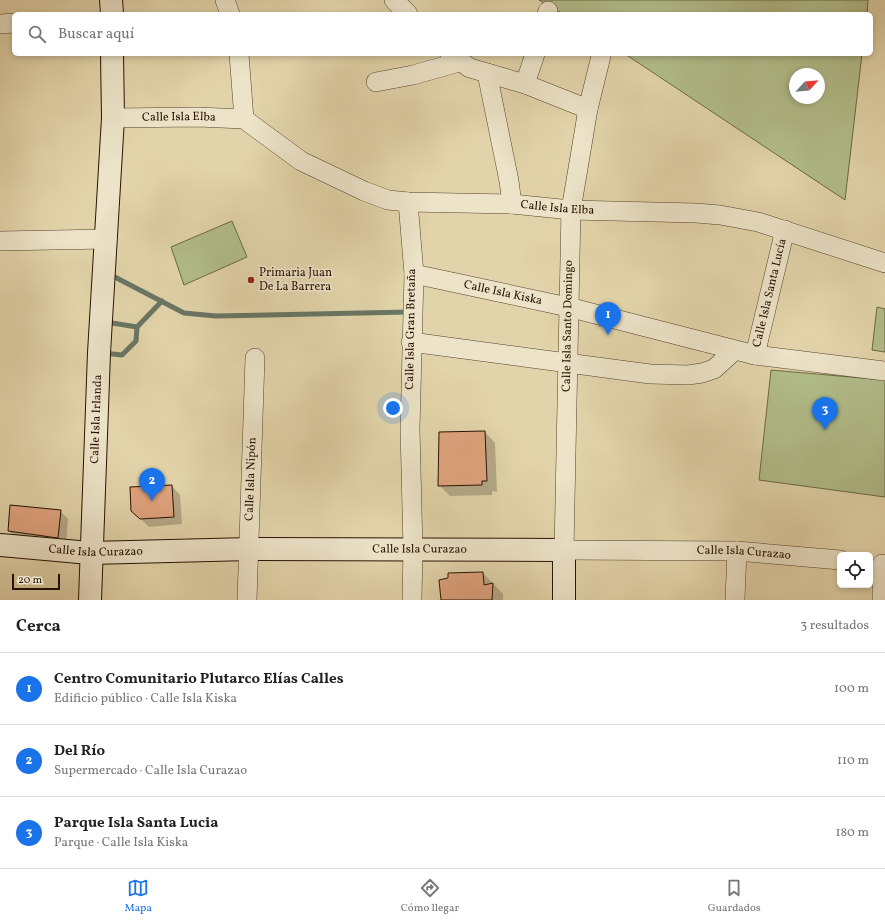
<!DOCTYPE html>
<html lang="es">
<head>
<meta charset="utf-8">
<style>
	:root { --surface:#fff; --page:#f6f6f6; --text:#222; --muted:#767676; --line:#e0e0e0; --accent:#1a73e8 }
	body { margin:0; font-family:Vollkorn,serif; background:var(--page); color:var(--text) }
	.controls { position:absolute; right:12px; bottom:12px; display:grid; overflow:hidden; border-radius:6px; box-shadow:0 2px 6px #0003 }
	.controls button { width:36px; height:36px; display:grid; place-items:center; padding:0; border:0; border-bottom:1px solid var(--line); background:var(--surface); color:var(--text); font:20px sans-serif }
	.compass { position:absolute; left:789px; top:68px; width:36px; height:36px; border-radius:50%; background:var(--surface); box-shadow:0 2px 6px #0003; rotate:64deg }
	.scale { position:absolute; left:12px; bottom:10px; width:48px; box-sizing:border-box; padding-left:4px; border:2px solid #281202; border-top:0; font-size:11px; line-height:14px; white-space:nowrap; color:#281202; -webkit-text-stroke:3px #ece3c8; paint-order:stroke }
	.you { position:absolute; left:393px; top:408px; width:14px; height:14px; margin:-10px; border:3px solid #fff; border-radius:50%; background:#1a73e8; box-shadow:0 0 0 6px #1a73e833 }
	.badge { display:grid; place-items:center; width:26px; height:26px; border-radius:50%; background:var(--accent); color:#fff; font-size:13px; font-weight:700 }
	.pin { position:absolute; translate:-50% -33px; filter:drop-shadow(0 1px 2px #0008) }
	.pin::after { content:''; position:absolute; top:21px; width:14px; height:12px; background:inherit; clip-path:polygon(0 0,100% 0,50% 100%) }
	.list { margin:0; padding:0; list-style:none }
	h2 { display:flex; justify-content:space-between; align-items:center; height:52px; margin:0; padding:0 16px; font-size:17px }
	h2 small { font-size:13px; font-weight:400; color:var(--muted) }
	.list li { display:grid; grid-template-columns:26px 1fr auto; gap:12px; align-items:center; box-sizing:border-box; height:72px; padding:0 16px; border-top:1px solid var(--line) }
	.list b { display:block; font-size:15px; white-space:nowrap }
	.list p { margin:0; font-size:13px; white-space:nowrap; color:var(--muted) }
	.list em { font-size:13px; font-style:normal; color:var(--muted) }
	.icon { flex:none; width:22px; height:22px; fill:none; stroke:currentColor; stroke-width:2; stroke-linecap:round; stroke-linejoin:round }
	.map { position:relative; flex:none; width:885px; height:600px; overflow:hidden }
	.search { position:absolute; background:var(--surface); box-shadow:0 2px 6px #0003; left:12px; right:12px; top:12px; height:44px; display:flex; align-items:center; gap:10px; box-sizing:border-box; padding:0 14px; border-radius:6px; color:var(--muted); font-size:15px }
	.sheet { height:268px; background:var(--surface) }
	nav { display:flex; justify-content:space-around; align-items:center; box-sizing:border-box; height:56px; border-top:1px solid var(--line); background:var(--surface); font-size:11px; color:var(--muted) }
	nav a { display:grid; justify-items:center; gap:2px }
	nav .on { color:var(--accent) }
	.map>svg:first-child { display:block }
	.green { fill:#b1bd8a; stroke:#6c6846; fill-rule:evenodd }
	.shadow { fill:#0003 }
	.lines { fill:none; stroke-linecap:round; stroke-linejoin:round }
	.stream { stroke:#697664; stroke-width:5 }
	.building { fill:#e0a47f; stroke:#281202 }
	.street-casing { stroke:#56422c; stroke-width:20 }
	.secondary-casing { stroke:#281202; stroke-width:24 }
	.street { stroke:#ece3c8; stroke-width:19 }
	.secondary { stroke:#ece3c8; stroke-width:22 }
	.poi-dot { fill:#8f2418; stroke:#ece3c8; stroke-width:1.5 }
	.labels { text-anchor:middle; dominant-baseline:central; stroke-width:3.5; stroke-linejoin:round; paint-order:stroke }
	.street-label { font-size:12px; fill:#281202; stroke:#ece3c8 }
	.poi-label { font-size:12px; fill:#281202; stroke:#ece3c8; text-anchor:start }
</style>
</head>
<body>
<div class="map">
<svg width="885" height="600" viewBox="0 0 885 600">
	<rect width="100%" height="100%" fill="#e2d4aa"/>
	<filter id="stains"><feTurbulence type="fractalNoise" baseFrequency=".005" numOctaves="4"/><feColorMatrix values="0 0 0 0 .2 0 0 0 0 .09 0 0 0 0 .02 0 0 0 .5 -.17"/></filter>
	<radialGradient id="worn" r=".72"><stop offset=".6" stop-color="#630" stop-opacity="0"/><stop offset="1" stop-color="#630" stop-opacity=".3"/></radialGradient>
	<g class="green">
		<path d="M539 0H868L867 14H563Z"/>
		<path d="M625 54H862L845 200ZM795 74H819V98H795Z"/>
		<path d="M232 221 247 257 184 285 171 247Z"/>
		<path d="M877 307 885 309V352L872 350Z"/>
		<path d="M771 370 885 380V497L759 480Z"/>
	</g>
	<g class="shadow">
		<path d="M485 432 495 443 497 492 492 491V495L450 496 439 485Z"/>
		<path d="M172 486 180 495 182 524 149 527 132 510Z"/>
		<path d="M60 511 68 519 66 545 17 539 9 531Z"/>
		<path d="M483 573 503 594V600H442Z"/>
	</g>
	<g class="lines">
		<g class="stream">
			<path d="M109 274 184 313 216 316 409 312"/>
			<path d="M106 322 137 327 162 301"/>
			<path d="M103 353 122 355 136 341 137 327"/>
		</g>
	</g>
	<g class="building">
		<path d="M485 431 487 481H482V485L438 486 439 432Z"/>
		<path d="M172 485 174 517 140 519 131 511 130 487Z"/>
		<path d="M10 505 61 510 58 538 8 531Z"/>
		<path d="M483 572 484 585 493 583 492 600H441L439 580 448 578V573Z"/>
	</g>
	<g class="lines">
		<defs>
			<g id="street">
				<path d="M225 0 230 14"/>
				<path d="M394 0 408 14"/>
				<path d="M547 14 548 11"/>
				<path d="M0 24 14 23"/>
				<path d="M239 54 244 119"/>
				<path d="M450 54 470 68 525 84 588 109"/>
				<path id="s1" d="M601 56 588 109 571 210 564 550 737 551 840 560"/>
				<path d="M487 73 509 181 512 204"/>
				<path d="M376 82 413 75 459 62"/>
				<path d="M525 84 535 54"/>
				<path id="s2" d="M113 118 198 117 244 119 301 161 364 191 388 200 408 202 512 204 571 210 696 213 720 215 758 222 885 263"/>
				<path d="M408 202 414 274 410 429 413 549 412 600"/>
				<path d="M0 241 107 239"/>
				<path id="s3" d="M414 274 568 307 755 355 885 371"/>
				<path d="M411 342 650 374 688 375 702 373 714 369 735 350"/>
				<path id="s4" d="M755 355 785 230"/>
				<path d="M882 564V600"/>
				<path id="s5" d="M247 600 255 358"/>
				<path d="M735 600 737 551"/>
			</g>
			<g id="secondary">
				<path d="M111 0 112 14"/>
				<path id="s6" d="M0 545 90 553 250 549 564 550V600"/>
				<path id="s7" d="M90 600 99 353 113 118 112 54"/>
			</g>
		</defs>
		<use href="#street" class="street-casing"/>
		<use href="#secondary" class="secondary-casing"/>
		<use href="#street" class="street"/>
		<use href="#secondary" class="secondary"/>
	</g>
	<circle class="poi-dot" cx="251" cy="280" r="4"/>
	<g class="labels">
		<g class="street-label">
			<text stroke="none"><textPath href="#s2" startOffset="66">Calle Isla Elba</textPath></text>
			<text stroke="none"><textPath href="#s2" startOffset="467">Calle Isla Elba</textPath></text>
			<text stroke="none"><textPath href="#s3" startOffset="91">Calle Isla Kiska</textPath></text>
			<text stroke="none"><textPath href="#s4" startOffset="64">Calle Isla Santa Lucía</textPath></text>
			<text transform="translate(568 326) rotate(-89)">Calle Isla Santo Domingo</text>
			<text transform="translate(411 329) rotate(-89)">Calle Isla Gran Bretaña</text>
			<text stroke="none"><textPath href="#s7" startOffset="181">Calle Isla Irlanda</textPath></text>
			<text stroke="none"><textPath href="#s5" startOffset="121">Calle Isla Nipón</textPath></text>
			<text stroke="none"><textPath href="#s6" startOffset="420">Calle Isla Curazao</textPath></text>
			<text stroke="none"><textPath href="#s6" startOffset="96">Calle Isla Curazao</textPath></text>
			<text stroke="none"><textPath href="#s1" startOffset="677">Calle Isla Curazao</textPath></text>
		</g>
		<g class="poi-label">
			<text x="259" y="273">Primaria Juan<tspan x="259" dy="14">De La Barrera</tspan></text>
		</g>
	</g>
	<rect width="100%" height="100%" filter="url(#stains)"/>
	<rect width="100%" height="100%" fill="url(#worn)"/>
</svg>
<div class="controls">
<button><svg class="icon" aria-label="locate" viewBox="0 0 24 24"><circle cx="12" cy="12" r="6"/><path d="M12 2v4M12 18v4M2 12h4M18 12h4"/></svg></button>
</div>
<svg class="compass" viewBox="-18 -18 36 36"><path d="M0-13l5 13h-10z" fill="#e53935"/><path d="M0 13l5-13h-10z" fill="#767676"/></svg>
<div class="scale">20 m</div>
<div class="you"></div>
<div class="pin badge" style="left:608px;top:335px">1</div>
<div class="pin badge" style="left:152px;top:501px">2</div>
<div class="pin badge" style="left:825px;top:430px">3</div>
<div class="search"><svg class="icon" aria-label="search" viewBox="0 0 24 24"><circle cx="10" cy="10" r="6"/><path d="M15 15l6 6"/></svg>Buscar aquí</div>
</div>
<section class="sheet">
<h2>Cerca<small>3 resultados</small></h2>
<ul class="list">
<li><span class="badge">1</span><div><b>Centro Comunitario Plutarco Elías Calles</b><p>Edificio público · Calle Isla Kiska</p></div><em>100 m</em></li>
<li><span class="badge">2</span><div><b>Del Río</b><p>Supermercado · Calle Isla Curazao</p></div><em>110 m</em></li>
<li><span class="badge">3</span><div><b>Parque Isla Santa Lucia</b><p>Parque · Calle Isla Kiska</p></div><em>180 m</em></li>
</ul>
</section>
<nav>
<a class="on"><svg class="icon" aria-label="map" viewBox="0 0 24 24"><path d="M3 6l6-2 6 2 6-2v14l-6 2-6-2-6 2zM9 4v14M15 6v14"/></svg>Mapa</a>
<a><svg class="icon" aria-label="directions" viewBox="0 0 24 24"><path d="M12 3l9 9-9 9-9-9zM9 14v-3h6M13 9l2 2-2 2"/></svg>Cómo llegar</a>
<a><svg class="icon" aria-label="saved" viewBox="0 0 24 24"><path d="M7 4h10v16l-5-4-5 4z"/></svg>Guardados</a>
</nav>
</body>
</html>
